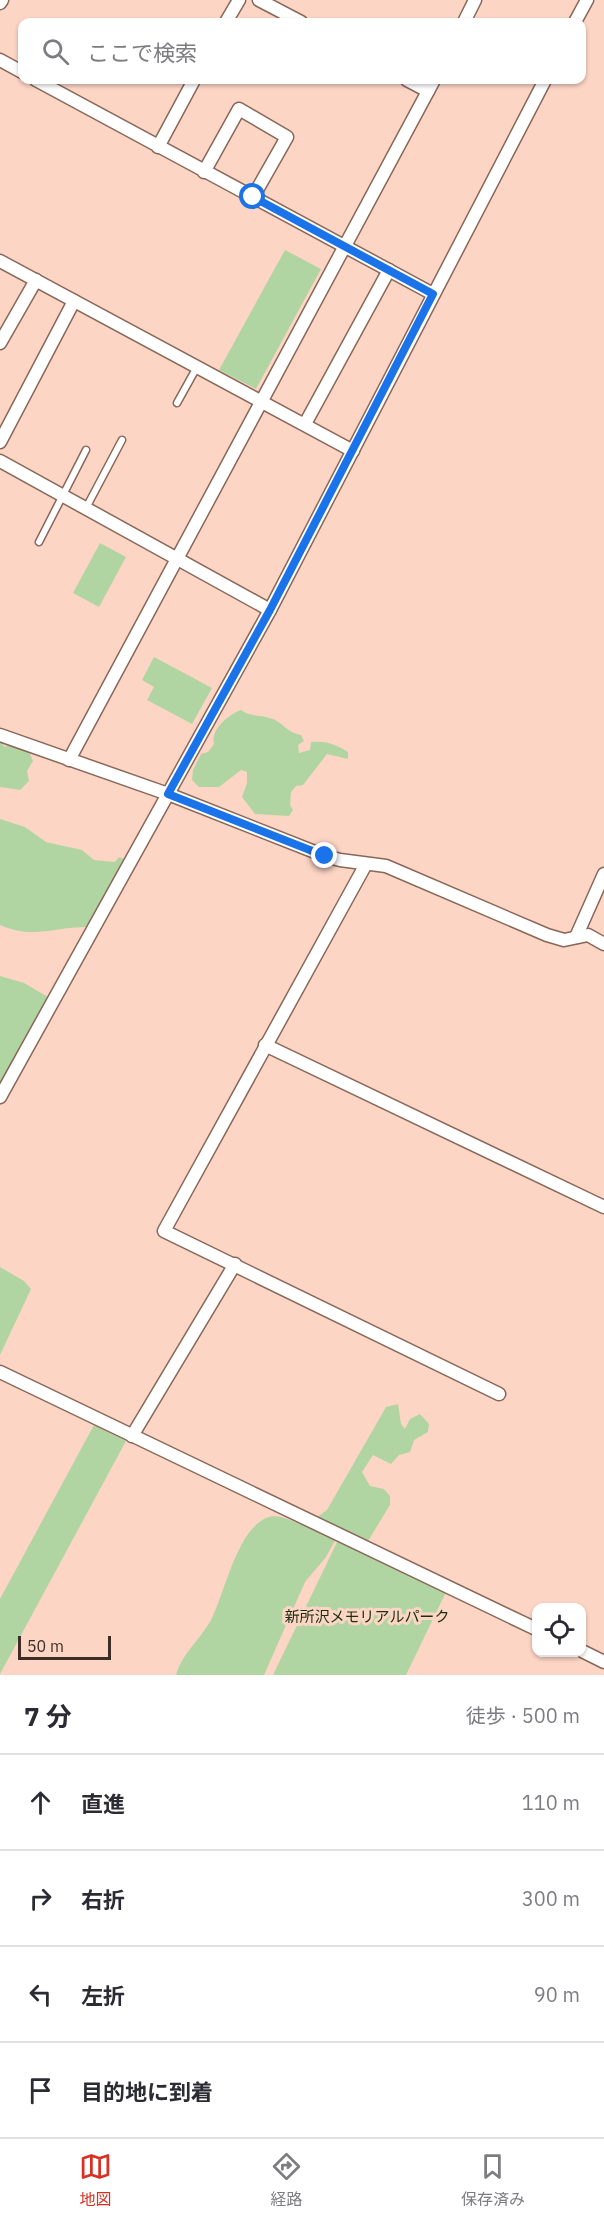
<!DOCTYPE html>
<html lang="ja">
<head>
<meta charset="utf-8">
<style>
	:root { --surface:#fff; --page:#f7f7f7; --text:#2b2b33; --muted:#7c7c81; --line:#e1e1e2; --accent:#d93025 }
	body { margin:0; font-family:"IBM Plex Sans","Noto Sans JP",sans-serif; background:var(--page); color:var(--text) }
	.controls { position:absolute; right:18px; bottom:18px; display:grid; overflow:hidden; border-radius:12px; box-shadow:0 2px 4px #0004 }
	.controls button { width:54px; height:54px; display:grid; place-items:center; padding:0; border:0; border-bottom:2px solid var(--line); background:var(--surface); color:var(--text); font:30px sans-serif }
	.scale { position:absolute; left:18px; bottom:15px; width:93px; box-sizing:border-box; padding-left:6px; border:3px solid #3c2e27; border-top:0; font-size:16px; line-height:21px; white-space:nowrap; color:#3c2e27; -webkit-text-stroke:4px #fcd5c5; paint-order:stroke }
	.stop { position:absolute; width:18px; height:18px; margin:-14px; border:4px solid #1a73e8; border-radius:50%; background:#fff }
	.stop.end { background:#1a73e8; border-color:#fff; box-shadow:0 2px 6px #0008 }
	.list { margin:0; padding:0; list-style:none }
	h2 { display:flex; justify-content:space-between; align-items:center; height:78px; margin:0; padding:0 24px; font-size:26px }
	h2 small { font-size:20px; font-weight:400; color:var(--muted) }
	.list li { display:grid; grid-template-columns:39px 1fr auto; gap:18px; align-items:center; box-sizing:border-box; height:96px; padding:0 24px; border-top:2px solid var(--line) }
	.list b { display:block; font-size:22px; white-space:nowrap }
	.list em { font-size:20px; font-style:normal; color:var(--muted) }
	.icon { flex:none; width:33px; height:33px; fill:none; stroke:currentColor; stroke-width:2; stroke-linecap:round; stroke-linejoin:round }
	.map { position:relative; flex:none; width:604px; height:1675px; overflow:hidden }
	.search { position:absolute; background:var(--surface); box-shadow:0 2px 4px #0004; left:18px; right:18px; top:18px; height:66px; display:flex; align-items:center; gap:15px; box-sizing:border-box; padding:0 21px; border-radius:12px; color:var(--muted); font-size:22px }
	.sheet { height:462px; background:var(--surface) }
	nav { display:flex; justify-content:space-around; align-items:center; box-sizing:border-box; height:84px; border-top:2px solid var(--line); background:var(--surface); font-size:16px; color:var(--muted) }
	nav a { display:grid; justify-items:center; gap:3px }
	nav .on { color:var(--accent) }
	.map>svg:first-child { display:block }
	.green { fill:#b1d5a2 }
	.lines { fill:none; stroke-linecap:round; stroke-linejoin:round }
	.lane-casing { stroke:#896758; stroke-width:9 }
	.street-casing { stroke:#896758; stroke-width:15 }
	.lane { stroke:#fff; stroke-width:6 }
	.street { stroke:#fff; stroke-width:12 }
	.route { stroke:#1a73e8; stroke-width:8 }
	.labels { text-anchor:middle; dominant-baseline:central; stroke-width:6; stroke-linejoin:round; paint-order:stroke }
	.park-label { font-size:15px; fill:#1a3010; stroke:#fcd5c5 }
</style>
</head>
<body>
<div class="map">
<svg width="604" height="1675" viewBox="0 0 604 1675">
	<rect width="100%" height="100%" fill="#fcd5c5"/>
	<g class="green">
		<path d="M285 250 321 269 256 389 219 370Z"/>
		<path d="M100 543 126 557 99 607 73 593Z"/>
		<path d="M154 657 212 688 192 724 147 700 154 687 142 680Z"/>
		<path d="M241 710C251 718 265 714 277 721 286 727 289 733 301 735L304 741 298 745 299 753 310 750 311 742C325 741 336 744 348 752V759L327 754 303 785 296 786 291 792 290 805 293 810 289 816 255 814 242 797 247 783V772L241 770 219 787H199L192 780 193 770 201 754 208 752 214 744C210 730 229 714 241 710Z"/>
		<path d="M0 742 5 747 11 744 28 749 33 761 27 771 29 781 20 790 0 787Z"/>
		<path d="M0 819 25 827 46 842 82 850 94 860 115 862 119 857 127 860 90 927C56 926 34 940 0 925Z"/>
		<path d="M0 976 24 983 48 997 47 1004 0 1084Z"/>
		<path d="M0 1267 24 1281 31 1289 0 1355Z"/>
		<path d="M398 1404 401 1424 405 1429 410 1419 420 1414 429 1424 428 1432 414 1440 410 1452 399 1455 391 1464 373 1455 362 1472 370 1486 384 1489 390 1496V1505L368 1541 338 1535 326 1557 305 1582 264 1675H176C182 1653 202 1638 212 1618 225 1592 237 1531 266 1518 278 1512 293 1522 305 1526L327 1510 386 1407Z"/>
		<path d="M94 1425 126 1441 0 1674V1599Z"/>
		<path d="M339 1538 447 1590 406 1675H273Z"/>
	</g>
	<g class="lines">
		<defs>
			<g id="lane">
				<path d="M177 403 197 367"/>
				<path d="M86 508 122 440"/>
				<path d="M39 542 86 450"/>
			</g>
			<g id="street">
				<path d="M259 0 301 22"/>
				<path d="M0 3 2 0"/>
				<path d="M226 22 239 0"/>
				<path d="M464 22 475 0"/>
				<path d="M575 22 587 0"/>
				<path d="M0 60 22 72"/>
				<path d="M36 80 433 294"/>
				<path d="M407 80 428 91"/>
				<path d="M158 147 194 80"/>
				<path d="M204 172 239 109 287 137 253 197"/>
				<path d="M0 261 353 451"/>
				<path d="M0 343 36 280"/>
				<path d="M305 424 389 270"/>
				<path d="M0 442 74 301"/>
				<path d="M0 461 270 610"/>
				<path d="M0 735 168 794 325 856 340 860 386 866 547 935 564 940 588 935 604 944"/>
				<path d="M69 760 434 80"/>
				<path d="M366 864 164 1231 499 1394"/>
				<path d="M576 937 604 874"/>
				<path d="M265 1045 604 1207"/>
				<path d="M0 1097 270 610 545 80"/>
				<path d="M0 1372 536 1629"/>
				<path d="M132 1436 235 1264"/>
				<path d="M582 1651 604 1662"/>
			</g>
		</defs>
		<use href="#lane" class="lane-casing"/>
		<use href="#street" class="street-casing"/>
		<use href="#lane" class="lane"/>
		<use href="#street" class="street"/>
	</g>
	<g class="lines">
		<path class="route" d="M253 197 433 294 270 610 168 794 325 856"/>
	</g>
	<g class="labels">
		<g class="park-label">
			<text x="367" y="1616">新所沢メモリアルパーク</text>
		</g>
	</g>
</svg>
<div class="controls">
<button><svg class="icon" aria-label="locate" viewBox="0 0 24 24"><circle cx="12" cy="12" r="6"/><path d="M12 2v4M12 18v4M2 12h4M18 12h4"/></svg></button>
</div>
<div class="scale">50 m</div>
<div class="stop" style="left:253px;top:197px"></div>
<div class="stop end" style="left:325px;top:856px"></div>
<div class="search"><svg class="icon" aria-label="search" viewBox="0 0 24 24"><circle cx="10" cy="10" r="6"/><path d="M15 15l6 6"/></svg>ここで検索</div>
</div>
<section class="sheet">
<h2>7 分<small>徒歩 · 500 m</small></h2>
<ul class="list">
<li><svg class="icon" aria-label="ahead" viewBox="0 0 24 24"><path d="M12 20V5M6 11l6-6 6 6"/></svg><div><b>直進</b></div><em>110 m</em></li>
<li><svg class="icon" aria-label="right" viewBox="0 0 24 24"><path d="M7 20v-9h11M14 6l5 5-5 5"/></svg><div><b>右折</b></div><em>300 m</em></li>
<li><svg class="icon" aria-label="left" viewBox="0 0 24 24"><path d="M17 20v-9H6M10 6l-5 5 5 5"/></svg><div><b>左折</b></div><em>90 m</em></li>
<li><svg class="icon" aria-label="arrive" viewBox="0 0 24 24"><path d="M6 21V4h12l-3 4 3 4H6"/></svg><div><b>目的地に到着</b></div></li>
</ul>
</section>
<nav>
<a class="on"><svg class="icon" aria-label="map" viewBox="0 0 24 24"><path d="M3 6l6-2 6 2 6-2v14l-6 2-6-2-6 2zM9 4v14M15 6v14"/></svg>地図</a>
<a><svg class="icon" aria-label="directions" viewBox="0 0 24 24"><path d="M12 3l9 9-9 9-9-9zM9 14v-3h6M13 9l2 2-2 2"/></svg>経路</a>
<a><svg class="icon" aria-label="saved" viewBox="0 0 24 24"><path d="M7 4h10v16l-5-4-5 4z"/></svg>保存済み</a>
</nav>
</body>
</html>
